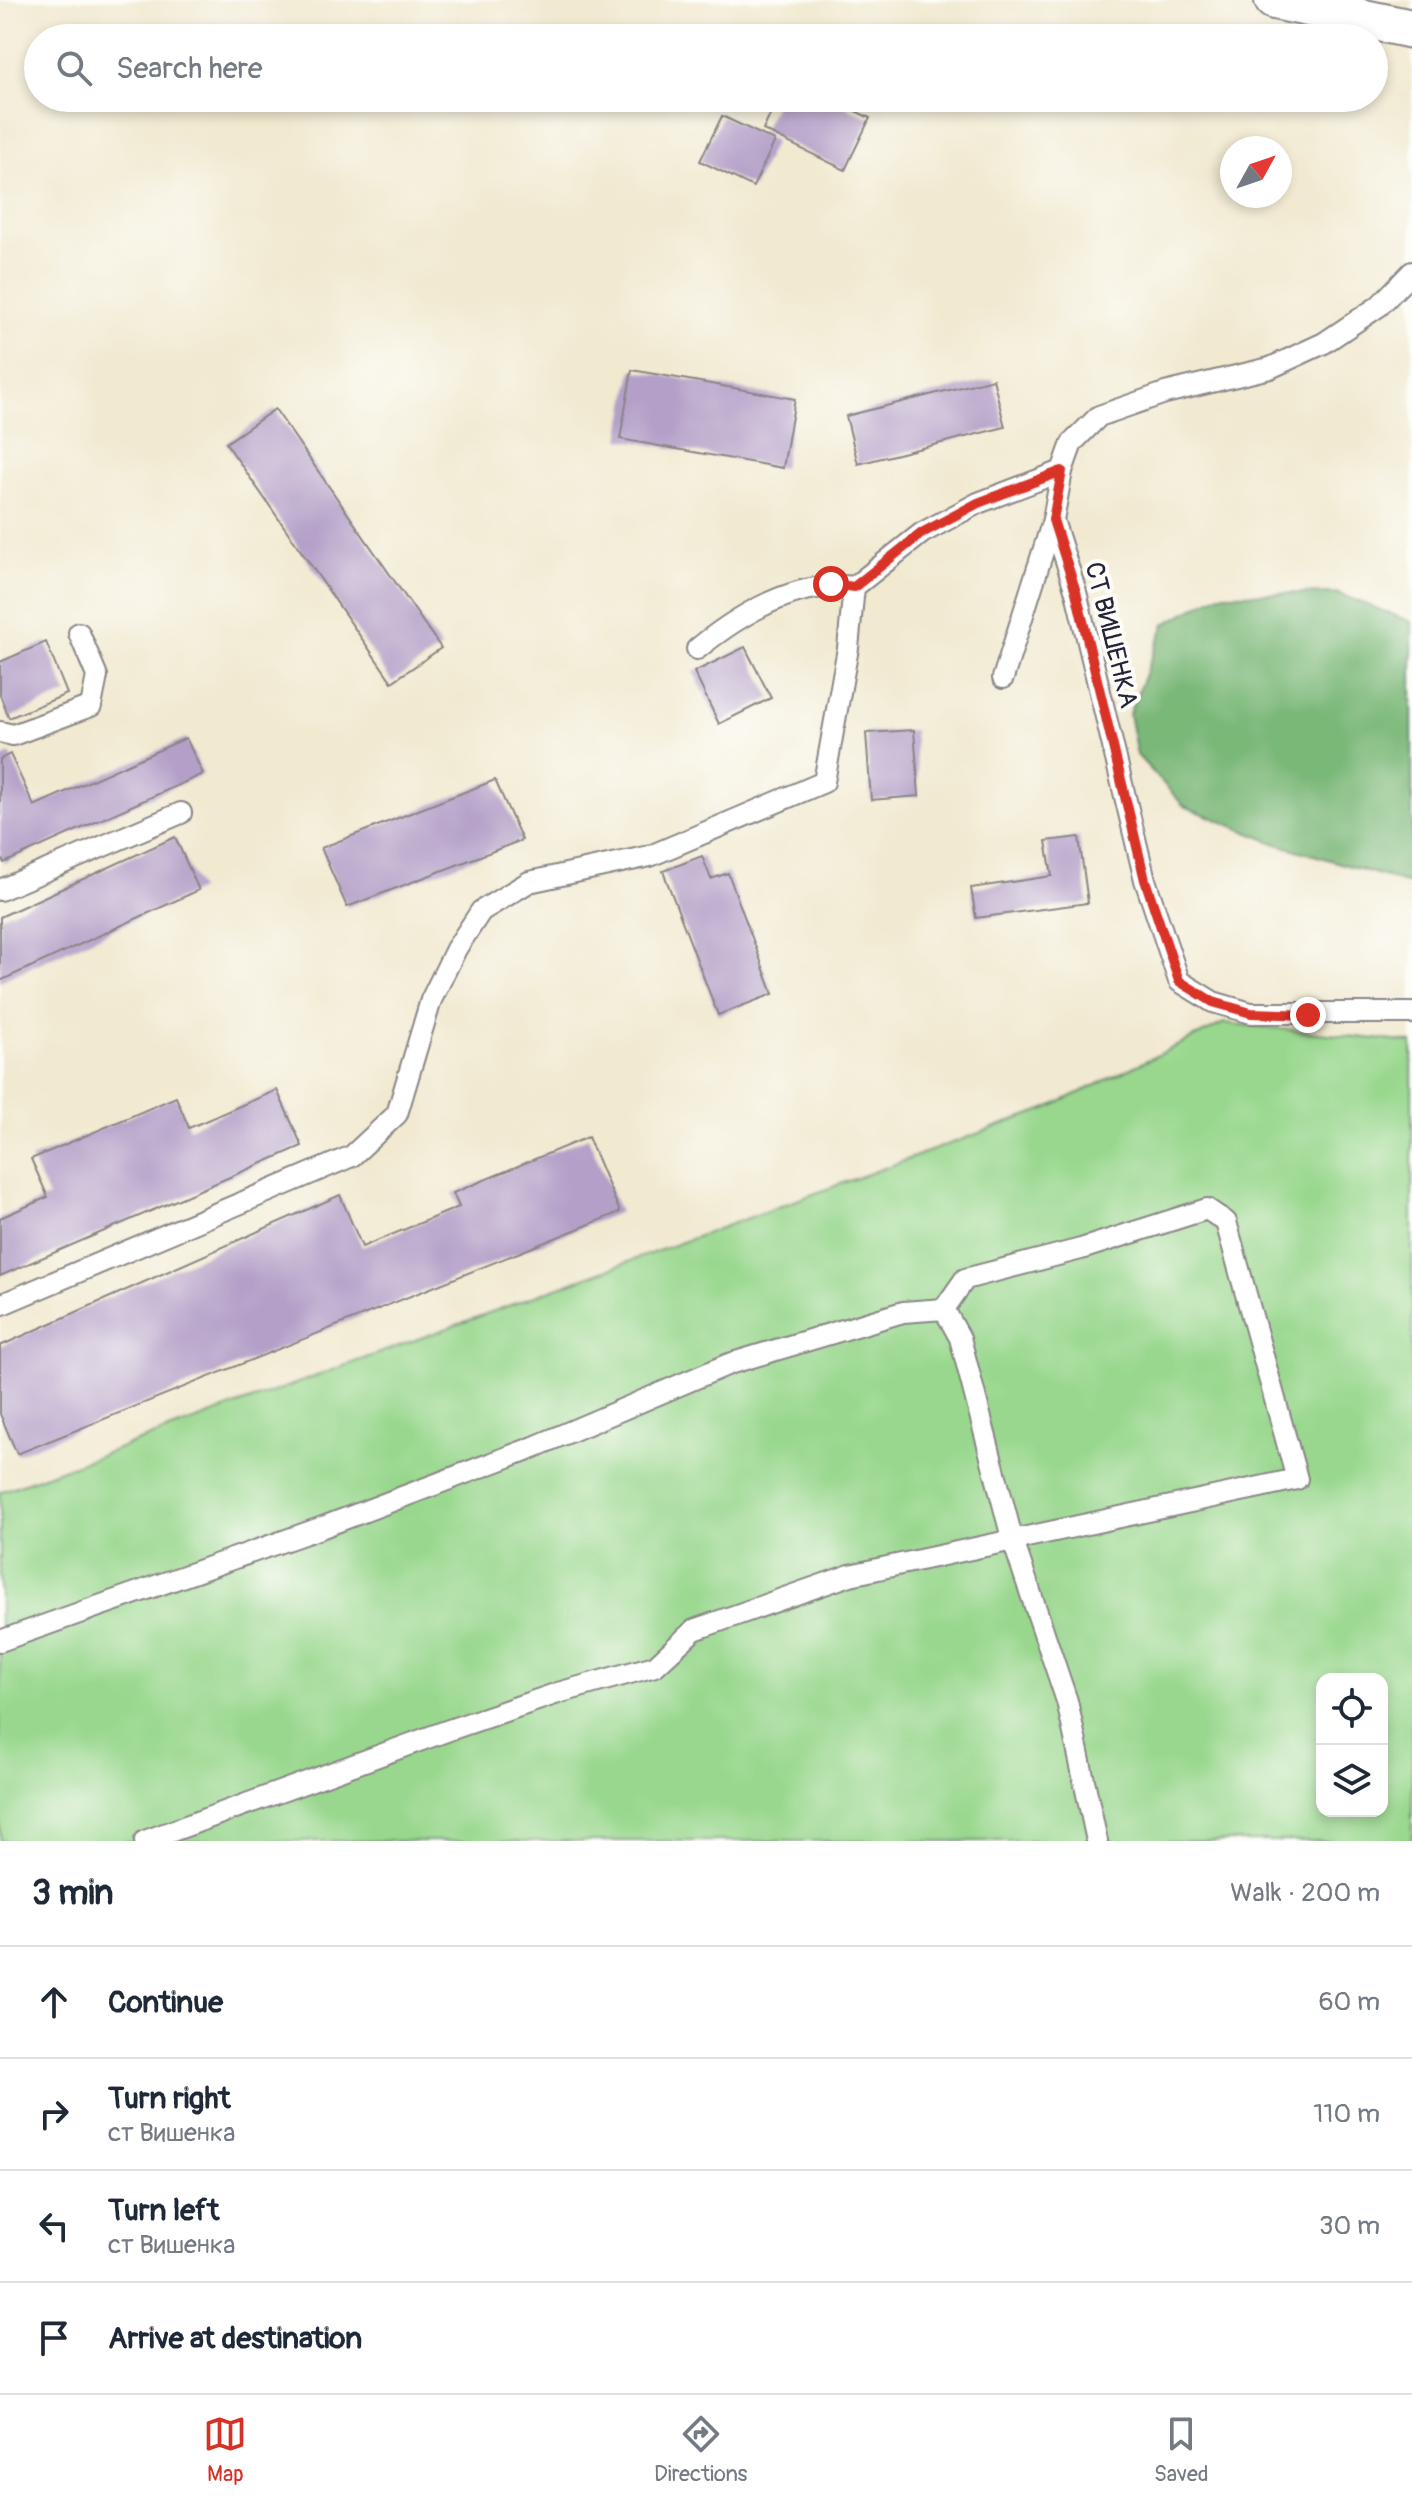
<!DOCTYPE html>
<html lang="en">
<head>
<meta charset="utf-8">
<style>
	:root { --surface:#fff; --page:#f2f2f3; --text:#1f2937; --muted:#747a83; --line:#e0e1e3; --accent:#d93025 }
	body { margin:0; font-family:Pangolin,sans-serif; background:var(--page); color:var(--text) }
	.controls { position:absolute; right:24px; bottom:24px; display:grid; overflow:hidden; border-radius:16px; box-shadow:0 4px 12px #0003 }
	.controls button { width:72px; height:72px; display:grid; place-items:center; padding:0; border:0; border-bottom:2px solid var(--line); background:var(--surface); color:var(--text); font:40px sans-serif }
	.compass { position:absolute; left:1220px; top:136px; width:72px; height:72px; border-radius:50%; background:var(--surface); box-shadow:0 4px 12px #0003; rotate:50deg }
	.stop { position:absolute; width:24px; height:24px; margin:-18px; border:6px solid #d93025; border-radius:50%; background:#fff }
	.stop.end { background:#d93025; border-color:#fff; box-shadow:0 2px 8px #0008 }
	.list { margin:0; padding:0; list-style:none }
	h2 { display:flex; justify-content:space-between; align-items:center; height:104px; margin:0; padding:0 32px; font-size:34px }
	h2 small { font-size:26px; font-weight:400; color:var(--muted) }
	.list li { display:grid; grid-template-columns:52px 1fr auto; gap:24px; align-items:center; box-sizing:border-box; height:112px; padding:0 32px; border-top:2px solid var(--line) }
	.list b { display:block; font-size:30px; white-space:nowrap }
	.list p { margin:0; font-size:26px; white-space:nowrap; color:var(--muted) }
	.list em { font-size:26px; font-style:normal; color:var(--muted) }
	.icon { flex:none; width:44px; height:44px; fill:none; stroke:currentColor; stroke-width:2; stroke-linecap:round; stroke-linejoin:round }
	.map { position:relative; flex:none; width:1412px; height:1841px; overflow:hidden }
	.search { position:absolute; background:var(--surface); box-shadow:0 4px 12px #0003; left:24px; right:24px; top:24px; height:88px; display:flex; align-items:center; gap:20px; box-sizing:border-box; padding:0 28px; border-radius:44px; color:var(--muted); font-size:30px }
	.sheet { height:552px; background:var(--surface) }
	nav { display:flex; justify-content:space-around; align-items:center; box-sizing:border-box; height:112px; border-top:2px solid var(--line); background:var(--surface); font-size:22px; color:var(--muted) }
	nav a { display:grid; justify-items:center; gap:4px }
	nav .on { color:var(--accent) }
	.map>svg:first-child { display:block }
	.green { fill:#98d78d; stroke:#5d7c64; stroke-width:2; fill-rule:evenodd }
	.forest { fill:#7ab878; stroke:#4e6d5a; stroke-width:2 }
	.building { fill:#b39fc8 }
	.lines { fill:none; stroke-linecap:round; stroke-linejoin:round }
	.lane-casing { stroke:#8a8686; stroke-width:24 }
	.street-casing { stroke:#8a8686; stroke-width:42 }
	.lane { stroke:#fff; stroke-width:20 }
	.street { stroke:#fff; stroke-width:38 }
	.route { stroke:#d93025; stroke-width:10 }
	.labels { text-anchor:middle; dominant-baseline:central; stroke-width:8; stroke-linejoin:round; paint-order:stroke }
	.street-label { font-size:26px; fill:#22223b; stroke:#fdfcf7 }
</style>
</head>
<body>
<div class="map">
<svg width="1412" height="1841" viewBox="0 0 1412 1841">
	<rect width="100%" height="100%" fill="#fdfcf7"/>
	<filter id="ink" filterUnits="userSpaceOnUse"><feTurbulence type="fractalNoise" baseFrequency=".0125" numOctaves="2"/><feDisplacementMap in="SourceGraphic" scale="16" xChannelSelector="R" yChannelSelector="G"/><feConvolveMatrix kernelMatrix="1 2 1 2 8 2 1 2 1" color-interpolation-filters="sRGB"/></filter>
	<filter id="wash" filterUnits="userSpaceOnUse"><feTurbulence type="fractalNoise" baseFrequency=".006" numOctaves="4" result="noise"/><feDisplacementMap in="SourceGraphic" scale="32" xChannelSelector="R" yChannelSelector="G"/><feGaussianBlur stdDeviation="1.8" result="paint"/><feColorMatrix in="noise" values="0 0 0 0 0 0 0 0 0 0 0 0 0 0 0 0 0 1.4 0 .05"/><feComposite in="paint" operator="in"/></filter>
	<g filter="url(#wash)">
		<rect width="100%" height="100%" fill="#f1e9d0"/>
		<path class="green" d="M1224 1023 1412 1043V1841H0V1492L1048 1108ZM1322 1679H1382V1811H1322Z"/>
		<path class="forest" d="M1336 593 1412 622V885L1274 843 1184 806 1137 755 1129 714 1165 624 1220 594Z"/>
		<g id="blocks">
			<g class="building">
				<path d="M778 98H828L870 118 845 170 763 130Z"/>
				<path d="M722 116 775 141 753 187 700 161Z"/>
				<path d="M632 370 795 399 783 468 620 439Z"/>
				<path d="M993 379 1005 427 858 464 846 416Z"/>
				<path d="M275 409 441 648 392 682 226 443Z"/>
				<path d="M46 642 67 694 9 718 0 695V662Z"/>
				<path d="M745 647 771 698 719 724 694 672Z"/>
				<path d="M914 730 919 796 871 800 866 733Z"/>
				<path d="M186 738 203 774 4 863 0 855V759L10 754 34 806Z"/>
				<path d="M495 780 522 840 347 907 321 848Z"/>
				<path d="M175 837 199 890 0 981V917Z"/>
				<path d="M1079 837 1088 903 976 918 971 888 1052 876 1046 841Z"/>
				<path d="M702 856 711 879 728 873 773 994 718 1015 663 871Z"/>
				<path d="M277 1090 302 1146 0 1276V1218L48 1197 31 1159 176 1097 189 1128Z"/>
				<path d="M588 1137 620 1212 17 1454 0 1414V1346L340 1195 362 1247 459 1207 453 1193Z"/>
			</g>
		</g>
	</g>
	<g filter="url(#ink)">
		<use href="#blocks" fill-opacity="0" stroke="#8a8686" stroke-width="2"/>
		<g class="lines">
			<defs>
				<g id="lane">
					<path d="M1412 272 1379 306 1324 343 1270 368 1165 393 1099 416 1072 443 1062 471 1053 520 1076 592 1145 880 1179 981 1213 1002 1251 1013H1412"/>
					<path d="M697 649C740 614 796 580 854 587"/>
					<path d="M1003 678 1053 520"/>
					<path d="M0 732 13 735 91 706 97 676 79 633"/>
					<path d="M0 890 181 813"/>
					<path d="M0 1305 352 1156 397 1114 431 1000 456 949 481 911 529 882 650 856 824 782 848 648 854 587 922 533 978 503 1062 471"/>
					<path d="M944 1309 960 1338 1012 1538 1067 1701 1097 1841"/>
					<path d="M0 1641 323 1527 534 1447 729 1364 903 1312 944 1309 965 1279 1081 1249 1207 1209 1226 1222 1297 1479 850 1575 694 1630 655 1666 558 1693 449 1730 145 1841"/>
				</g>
				<path id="street" d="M1274 0 1412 29"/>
			</defs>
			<use href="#lane" class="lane-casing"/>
			<use href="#street" class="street-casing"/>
			<use href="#lane" class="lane"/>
			<use href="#street" class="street"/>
		</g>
	</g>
	<g class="lines" filter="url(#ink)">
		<path class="route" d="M831 584 854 587 922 533 978 503 1062 471 1053 520 1076 592 1145 880 1179 981 1213 1002 1251 1013 1308 1015"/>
	</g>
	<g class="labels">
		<g class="street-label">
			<text transform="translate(1111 635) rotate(76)">СТ ВИШЕНКА</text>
		</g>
	</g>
</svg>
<div class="controls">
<button><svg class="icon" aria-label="locate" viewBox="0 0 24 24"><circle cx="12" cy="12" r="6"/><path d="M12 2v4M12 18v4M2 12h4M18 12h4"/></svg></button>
<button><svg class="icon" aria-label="layers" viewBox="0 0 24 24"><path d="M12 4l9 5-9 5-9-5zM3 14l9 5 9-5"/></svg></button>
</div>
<svg class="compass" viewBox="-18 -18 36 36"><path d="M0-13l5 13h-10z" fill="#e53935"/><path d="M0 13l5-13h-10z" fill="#747a83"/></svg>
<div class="stop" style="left:831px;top:584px"></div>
<div class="stop end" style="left:1308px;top:1015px"></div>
<div class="search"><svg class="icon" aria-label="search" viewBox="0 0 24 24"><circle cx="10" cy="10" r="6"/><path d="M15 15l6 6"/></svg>Search here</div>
</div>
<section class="sheet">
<h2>3 min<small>Walk · 200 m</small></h2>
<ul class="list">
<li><svg class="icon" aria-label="ahead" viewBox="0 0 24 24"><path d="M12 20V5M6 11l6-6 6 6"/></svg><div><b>Continue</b></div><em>60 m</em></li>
<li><svg class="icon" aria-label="right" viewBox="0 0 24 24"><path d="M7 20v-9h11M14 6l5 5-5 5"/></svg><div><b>Turn right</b><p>ст Вишенка</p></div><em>110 m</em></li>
<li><svg class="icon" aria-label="left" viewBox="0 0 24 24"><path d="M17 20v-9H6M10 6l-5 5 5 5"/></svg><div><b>Turn left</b><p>ст Вишенка</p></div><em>30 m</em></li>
<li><svg class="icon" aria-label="arrive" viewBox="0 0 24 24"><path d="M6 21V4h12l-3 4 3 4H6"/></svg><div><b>Arrive at destination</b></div></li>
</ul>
</section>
<nav>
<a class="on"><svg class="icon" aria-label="map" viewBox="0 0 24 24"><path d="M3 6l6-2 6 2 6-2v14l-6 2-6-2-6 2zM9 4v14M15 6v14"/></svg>Map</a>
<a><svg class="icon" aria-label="directions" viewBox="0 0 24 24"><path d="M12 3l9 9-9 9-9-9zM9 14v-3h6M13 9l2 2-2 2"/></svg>Directions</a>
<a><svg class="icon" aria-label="saved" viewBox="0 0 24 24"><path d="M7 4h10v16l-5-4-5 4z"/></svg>Saved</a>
</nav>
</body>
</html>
